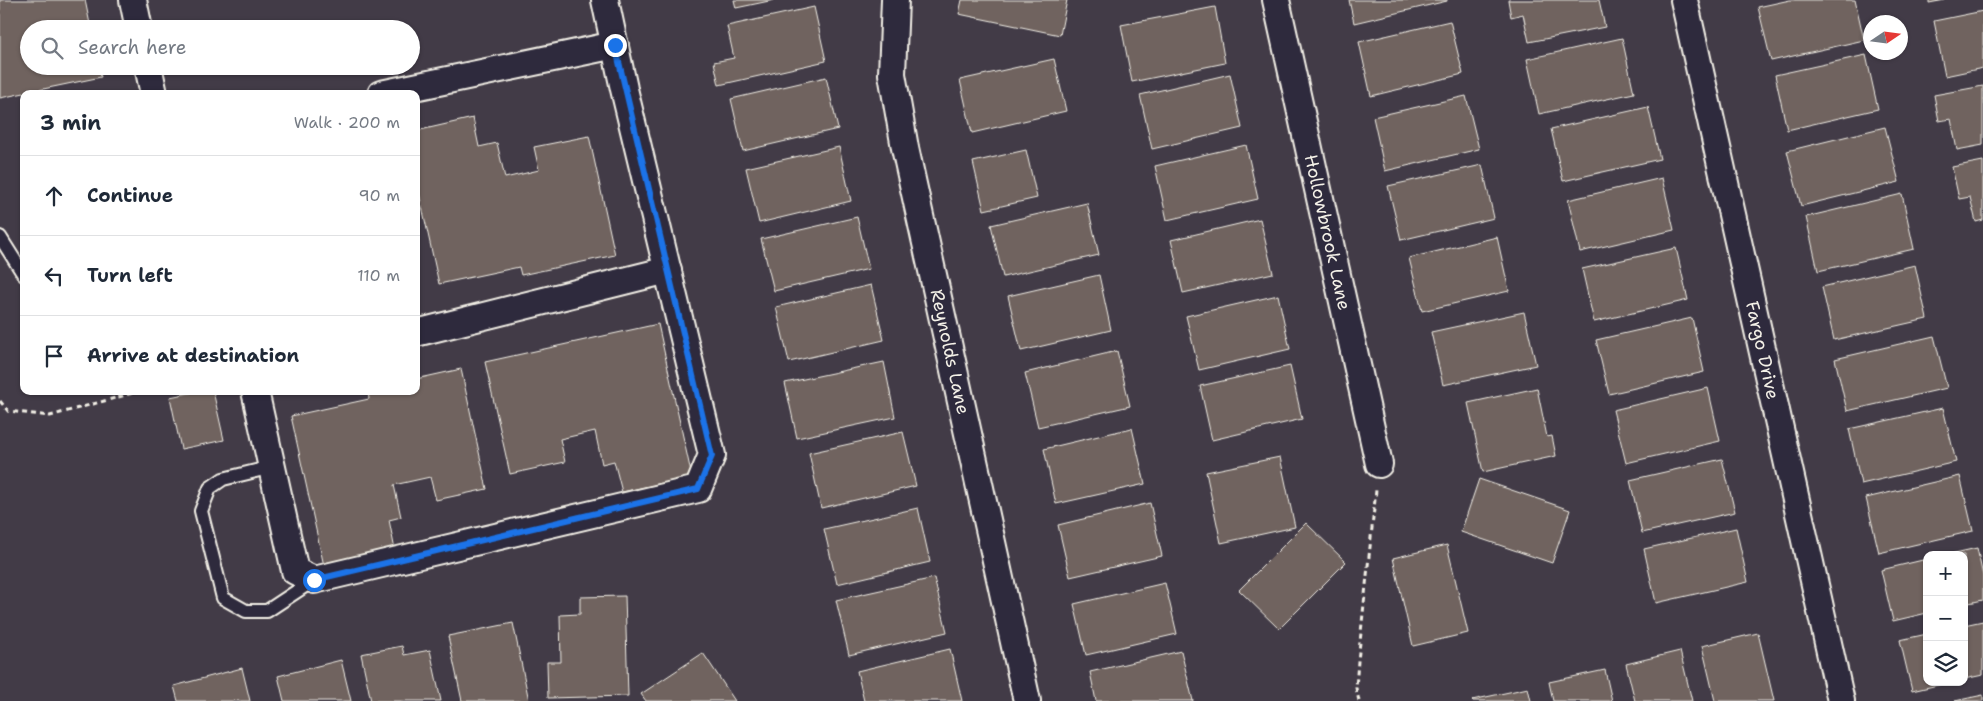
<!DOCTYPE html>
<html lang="en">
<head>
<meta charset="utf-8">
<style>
	:root { --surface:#fff; --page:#f6f6f7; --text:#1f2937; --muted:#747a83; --line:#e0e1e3 }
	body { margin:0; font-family:"Shantell Sans",sans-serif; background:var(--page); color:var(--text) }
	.controls { position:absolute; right:15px; bottom:15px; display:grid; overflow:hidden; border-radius:10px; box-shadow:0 1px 4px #0004 }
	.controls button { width:45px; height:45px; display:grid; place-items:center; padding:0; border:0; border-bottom:1px solid var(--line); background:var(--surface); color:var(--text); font:25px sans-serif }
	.compass { position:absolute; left:1863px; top:15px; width:45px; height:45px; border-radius:50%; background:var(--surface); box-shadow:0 1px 4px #0004; rotate:77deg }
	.stop { position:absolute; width:15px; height:15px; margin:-11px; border:4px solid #1a73e8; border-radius:50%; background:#fff }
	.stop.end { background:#1a73e8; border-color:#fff; box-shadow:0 1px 5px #0008 }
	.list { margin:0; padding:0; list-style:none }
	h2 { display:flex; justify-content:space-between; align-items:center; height:65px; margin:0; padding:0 20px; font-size:21px }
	h2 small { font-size:16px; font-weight:400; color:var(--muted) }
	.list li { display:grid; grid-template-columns:32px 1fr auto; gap:15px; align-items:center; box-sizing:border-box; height:80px; padding:0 20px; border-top:1px solid var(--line) }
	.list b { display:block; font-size:19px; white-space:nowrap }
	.list em { font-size:16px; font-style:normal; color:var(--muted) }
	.icon { flex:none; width:28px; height:28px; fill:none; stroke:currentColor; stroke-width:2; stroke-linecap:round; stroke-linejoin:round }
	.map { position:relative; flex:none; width:1983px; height:701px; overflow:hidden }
	.search { position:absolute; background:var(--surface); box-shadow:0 1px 4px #0004; left:20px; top:20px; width:400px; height:55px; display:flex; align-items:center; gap:12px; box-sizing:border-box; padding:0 18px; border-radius:28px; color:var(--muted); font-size:19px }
	.panel { position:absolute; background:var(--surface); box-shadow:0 1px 4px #0004; left:20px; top:90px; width:400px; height:305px; border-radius:10px }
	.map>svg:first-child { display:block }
	.building { fill:#6f635f; stroke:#f4f1e8 }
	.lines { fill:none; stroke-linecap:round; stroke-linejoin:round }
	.service-casing { stroke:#f4f1e8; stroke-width:16 }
	.minor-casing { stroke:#f4f1e8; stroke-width:30 }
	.path { stroke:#f4f1e8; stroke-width:3; stroke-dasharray:5 4; stroke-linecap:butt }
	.service { stroke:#2f2a3d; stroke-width:12 }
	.minor { stroke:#2f2a3d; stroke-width:26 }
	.route { stroke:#1a73e8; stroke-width:6 }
	.labels { text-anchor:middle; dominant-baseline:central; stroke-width:5; stroke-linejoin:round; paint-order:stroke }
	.street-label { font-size:18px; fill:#f4f1e8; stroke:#2f2a3d }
</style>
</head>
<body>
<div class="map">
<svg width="1983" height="701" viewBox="0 0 1983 701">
	<rect width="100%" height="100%" fill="#423b47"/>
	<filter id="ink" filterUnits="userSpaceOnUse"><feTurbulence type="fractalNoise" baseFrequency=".02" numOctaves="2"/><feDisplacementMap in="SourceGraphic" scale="10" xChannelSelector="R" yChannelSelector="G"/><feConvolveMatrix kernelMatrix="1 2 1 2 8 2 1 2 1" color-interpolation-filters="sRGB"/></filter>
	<g filter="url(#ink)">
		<g class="building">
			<path d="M0 0H85L91 29H29V66H98L101 77 0 98Z"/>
			<path d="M734 0H774L736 8Z"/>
			<path d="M962 0H1067L1060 35 959 14Z"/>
			<path d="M1349 0H1447V1L1354 23Z"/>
			<path d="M1508 0H1599L1605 27 1529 42 1523 14 1511 17Z"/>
			<path d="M1790 0H1855L1864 40 1771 61 1758 7Z"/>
			<path d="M1929 0H1945L1929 3Z"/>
			<path d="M814 7 826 61 719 85 714 62 734 58 727 26Z"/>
			<path d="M1215 7 1225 63 1132 82 1121 25Z"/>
			<path d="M1983 11V68L1945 76 1934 21Z"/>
			<path d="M1450 21 1463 74 1371 96 1359 42Z"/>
			<path d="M1622 38 1634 93 1539 114 1527 59Z"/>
			<path d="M1866 55 1878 109 1787 130 1775 75Z"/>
			<path d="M1054 59 1066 111 972 133 960 80Z"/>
			<path d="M1230 74 1242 128 1152 149 1140 95Z"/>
			<path d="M826 77 838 129 743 151 731 99Z"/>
			<path d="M1983 86V145L1957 150 1951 119 1939 121 1934 95Z"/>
			<path d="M1466 96 1479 149 1385 171 1373 117Z"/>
			<path d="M1648 107 1660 159 1563 181 1551 129Z"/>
			<path d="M473 118 479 147 497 143 505 178 539 170 534 147 589 136 615 255 521 275 519 267 439 284 416 179V131Z"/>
			<path d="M1885 127 1899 182 1801 206 1787 151Z"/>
			<path d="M1246 145 1258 199 1167 220 1155 166Z"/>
			<path d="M839 147 851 201 759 223 746 168Z"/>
			<path d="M1026 150 1037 198 984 210 973 162Z"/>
			<path d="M1983 161V220L1976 222 1970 197 1959 199 1952 167Z"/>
			<path d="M1482 165 1494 218 1401 240 1388 186Z"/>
			<path d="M1662 178 1674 230 1580 252 1568 200Z"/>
			<path d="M1902 194 1914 249 1818 271 1806 217Z"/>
			<path d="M1087 203 1099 255 1003 277 991 225Z"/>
			<path d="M857 217 869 269 774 291 761 239Z"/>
			<path d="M1260 219 1273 273 1183 293 1171 240Z"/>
			<path d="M1497 237 1509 291 1422 311 1409 258Z"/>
			<path d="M1676 248 1688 300 1594 322 1582 269Z"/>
			<path d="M1915 265 1927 319 1834 340 1822 287Z"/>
			<path d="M1099 275 1111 330 1021 351 1008 296Z"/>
			<path d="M871 285 884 340 789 362 776 307Z"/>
			<path d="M1278 295 1290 349 1199 370 1186 316Z"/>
			<path d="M1524 312 1536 365 1443 385 1431 332Z"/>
			<path d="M1692 318 1704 372 1609 394 1596 340Z"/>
			<path d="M658 324 692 477 622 492 614 461 602 464 595 431 560 439 565 462 510 474 485 362Z"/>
			<path d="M1934 336 1947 388 1847 411 1835 359Z"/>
			<path d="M1117 351 1130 406 1038 427 1025 373Z"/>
			<path d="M884 362 895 417 797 438 785 383Z"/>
			<path d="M1290 366 1302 419 1212 440 1200 386Z"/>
			<path d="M461 369 487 489 436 500 430 477 394 485 401 517 389 520 395 550 324 566 291 416 369 399 368 391H416V379Z"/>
			<path d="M1537 388 1547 437 1552 436 1556 456 1483 472 1468 403Z"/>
			<path d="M1708 388 1720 441 1626 463 1613 410Z"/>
			<path d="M199 391H213L224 440 181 449 170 397Z"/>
			<path d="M1943 408 1956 462 1861 484 1849 429Z"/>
			<path d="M1132 428 1145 484 1056 504 1044 449Z"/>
			<path d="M903 432 916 486 821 508 809 453Z"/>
			<path d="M1280 457 1295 527 1221 543 1206 472Z"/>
			<path d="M1722 459 1735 512 1642 533 1630 480Z"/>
			<path d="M1960 476 1973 531 1879 553 1866 498Z"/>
			<path d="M1479 479 1570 510 1552 563 1461 532Z"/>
			<path d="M1150 503 1162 556 1070 577 1058 525Z"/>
			<path d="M918 508 930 562 837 584 824 529Z"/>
			<path d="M1306 523 1346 562 1279 629 1239 590Z"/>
			<path d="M1736 528 1748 582 1656 603 1644 549Z"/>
			<path d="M1447 545 1468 633 1413 646 1393 558Z"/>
			<path d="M1977 548 1983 576V600L1964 604V555H1946Z"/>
			<path d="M1927 559V613L1893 621 1881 570Z"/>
			<path d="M934 578 947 632 849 655 836 600Z"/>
			<path d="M1165 583 1177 634 1086 655 1074 604Z"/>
			<path d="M625 596 628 696 548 698 547 662H561L560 615 580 614V597Z"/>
			<path d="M1983 621V675L1964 679V625Z"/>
			<path d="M513 623 529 701H462L448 636Z"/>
			<path d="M1758 633 1774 701H1715L1702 646Z"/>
			<path d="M1927 634V682H1951L1912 691 1900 640Z"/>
			<path d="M402 646 404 655 430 650 441 701H371L361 654Z"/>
			<path d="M950 649 962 701H864L857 671Z"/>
			<path d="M1181 651 1193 701H1096L1090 672Z"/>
			<path d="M1680 651 1692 701H1635L1626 664Z"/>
			<path d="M703 653 735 701H646L641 694Z"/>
			<path d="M341 660 351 701H284L278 676Z"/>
			<path d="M242 668 250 701H178L174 686Z"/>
			<path d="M1605 670 1612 701H1553L1549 682Z"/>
			<path d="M1528 688 1531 701H1473L1472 700Z"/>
			<path d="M1983 695V701H1955Z"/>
		</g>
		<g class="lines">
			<defs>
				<g id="service">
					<path d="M0 237 24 275"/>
					<path d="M272 467 223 479 210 488 201 511 223 598 246 611H267L314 580"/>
				</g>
				<g id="minor">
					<path d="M133 0 139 29"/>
					<path id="s1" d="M895 0 892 74 905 148 1027 701"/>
					<path id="s2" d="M1276 0 1379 464"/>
					<path id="s3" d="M1684 0 1841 701"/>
					<path d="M148 66 154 94"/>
					<path d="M381 94 615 45"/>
					<path d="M416 333 668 270"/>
					<path d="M255 391 295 571 314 580 698 489 712 455 624 89 605 0"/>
				</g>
			</defs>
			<use href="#service" class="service-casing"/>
			<use href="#minor" class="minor-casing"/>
			<g class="path">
				<path d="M0 401 8 411 50 416 140 391"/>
				<path d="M1359 701 1356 688 1358 661 1376 490"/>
			</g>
			<use href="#service" class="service"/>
			<use href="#minor" class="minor"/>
		</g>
	</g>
	<g class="lines" filter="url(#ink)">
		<path class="route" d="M314 580 698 489 712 456 615 45"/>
	</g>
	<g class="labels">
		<g class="street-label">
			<text stroke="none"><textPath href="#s2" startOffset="238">Hollowbrook Lane</textPath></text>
			<text stroke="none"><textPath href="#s3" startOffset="359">Fargo Drive</textPath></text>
			<text stroke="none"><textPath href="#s1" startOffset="358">Reynolds Lane</textPath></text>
		</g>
	</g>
</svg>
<div class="controls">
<button>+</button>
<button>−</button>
<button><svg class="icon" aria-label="layers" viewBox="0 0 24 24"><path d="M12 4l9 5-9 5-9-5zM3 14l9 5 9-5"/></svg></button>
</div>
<svg class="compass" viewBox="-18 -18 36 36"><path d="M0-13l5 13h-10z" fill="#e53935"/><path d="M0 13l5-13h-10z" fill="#747a83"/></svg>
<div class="stop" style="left:314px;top:580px"></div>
<div class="stop end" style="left:615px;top:45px"></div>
<div class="search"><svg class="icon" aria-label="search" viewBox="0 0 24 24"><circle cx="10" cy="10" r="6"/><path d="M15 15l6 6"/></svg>Search here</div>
<section class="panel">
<h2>3 min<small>Walk · 200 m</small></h2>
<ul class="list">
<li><svg class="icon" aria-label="ahead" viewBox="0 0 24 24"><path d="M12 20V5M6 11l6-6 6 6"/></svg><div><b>Continue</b></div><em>90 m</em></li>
<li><svg class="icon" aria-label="left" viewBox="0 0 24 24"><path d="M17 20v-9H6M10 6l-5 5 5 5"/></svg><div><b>Turn left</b></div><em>110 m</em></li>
<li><svg class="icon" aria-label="arrive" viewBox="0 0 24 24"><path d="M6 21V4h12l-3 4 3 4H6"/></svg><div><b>Arrive at destination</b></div></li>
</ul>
</section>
</div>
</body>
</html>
